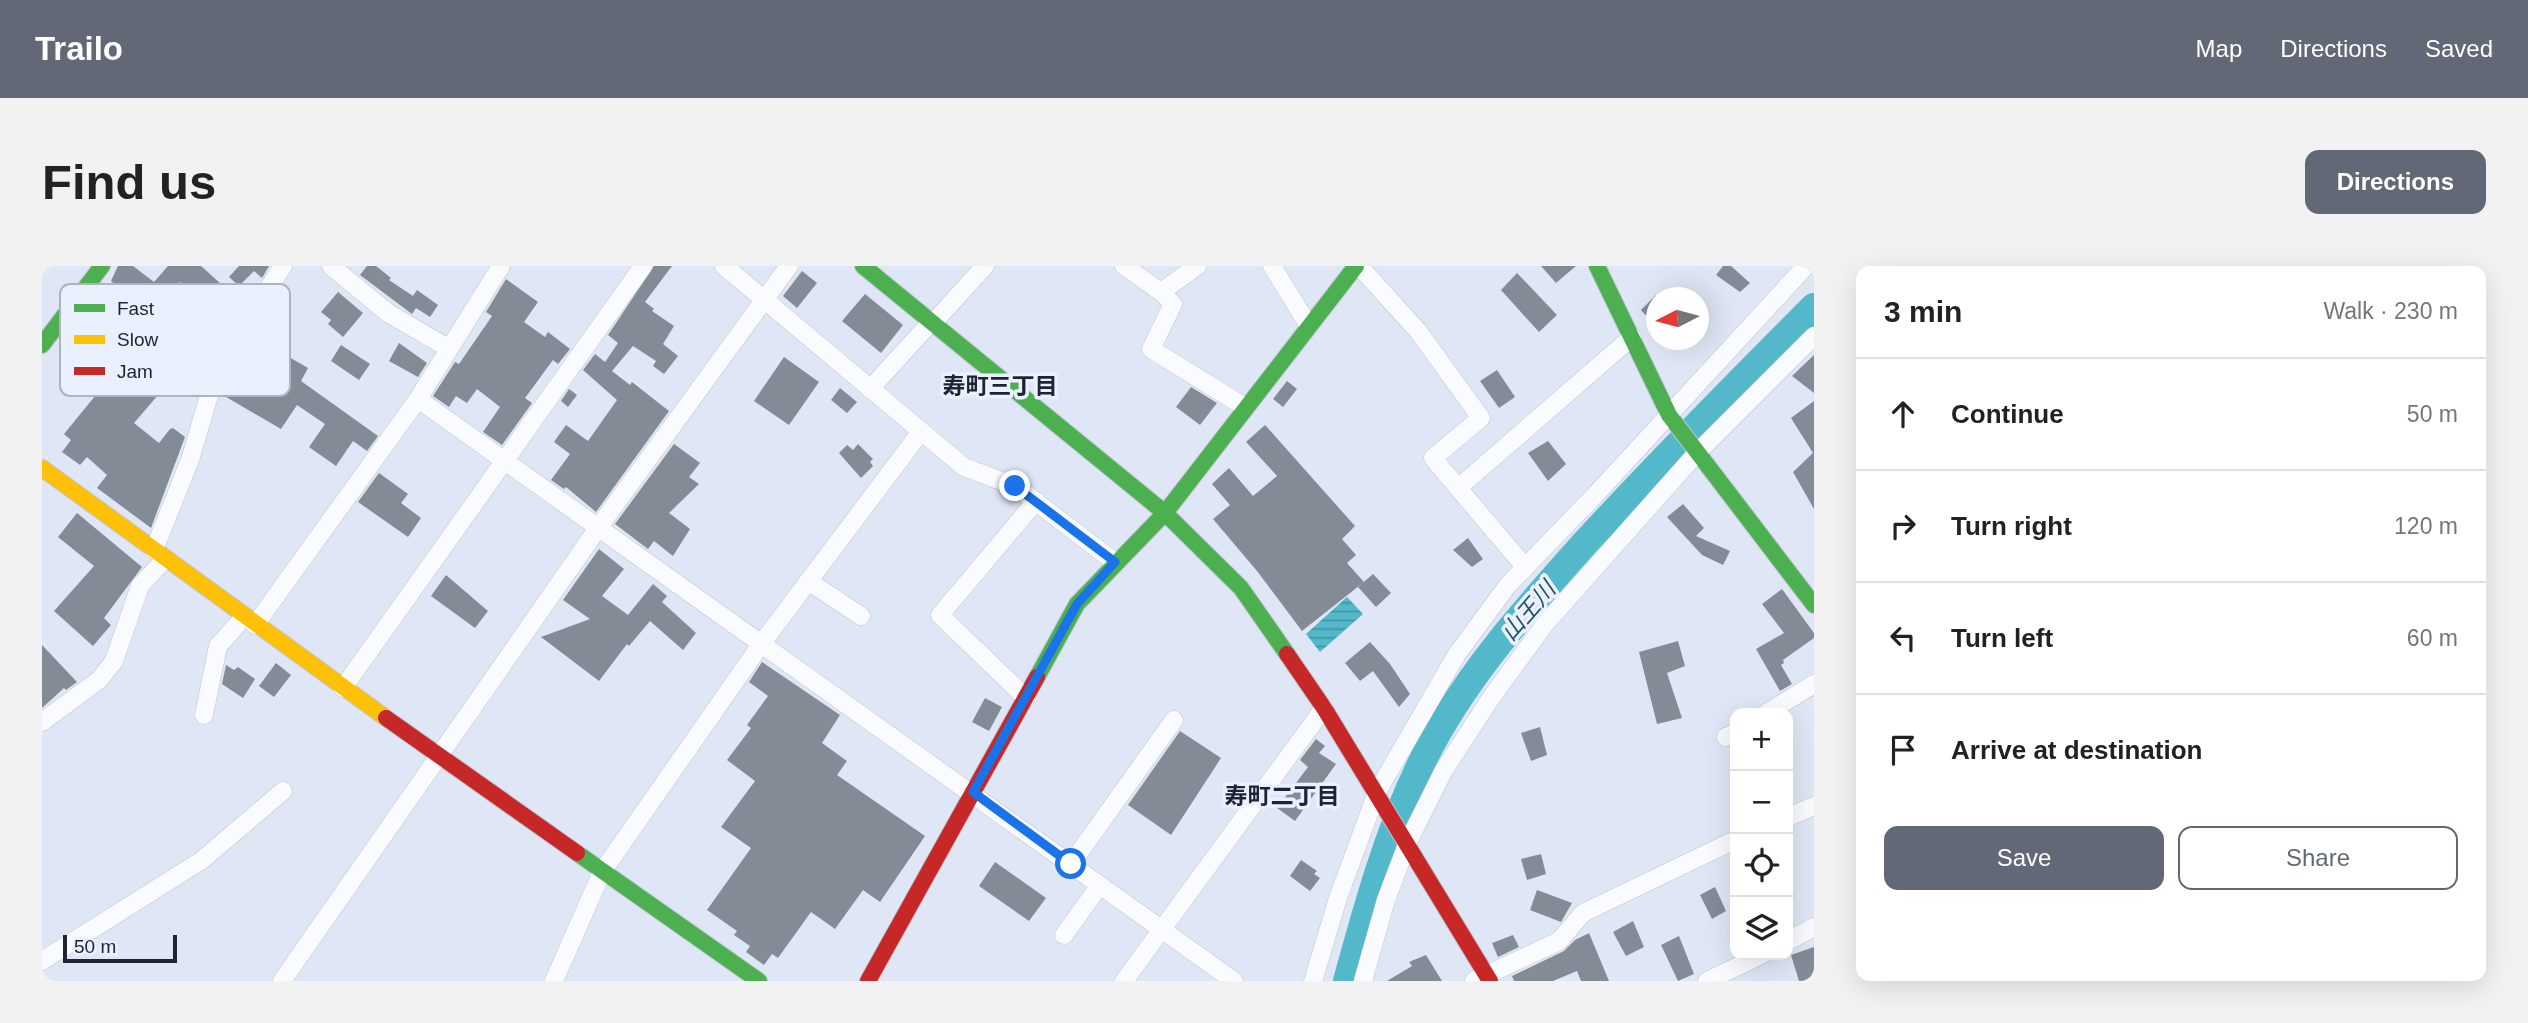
<!DOCTYPE html>
<html lang="en">
<head>
<meta charset="utf-8">
<style>
	:root { --surface:#fff; --page:#f2f2f2; --text:#222; --muted:#767676; --line:#e0e0e0; --accent:#626875 }
	body { margin:0; font-family:Helvetica,"Noto Sans JP",sans-serif; background:var(--page); color:var(--text) }
	.controls { position:absolute; right:21px; bottom:21px; display:grid; overflow:hidden; border-radius:14px; box-shadow:0 7px 28px #0002 }
	.controls button { width:63px; height:63px; display:grid; place-items:center; padding:0; border:0; border-bottom:2px solid var(--line); background:var(--surface); color:var(--text); font:35px sans-serif }
	.compass { position:absolute; left:1604px; top:21px; width:63px; height:63px; border-radius:50%; background:var(--surface); box-shadow:0 7px 28px #0002; rotate:264deg }
	.scale { position:absolute; left:21px; bottom:18px; width:114px; box-sizing:border-box; padding-left:7px; border:4px solid #1f2430; border-top:0; font-size:19px; line-height:24px; white-space:nowrap; color:#1f2430; -webkit-text-stroke:5px #eaf0fd; paint-order:stroke }
	.stop { position:absolute; width:21px; height:21px; margin:-16px; border:5px solid #1a73e8; border-radius:50%; background:#fff }
	.stop.end { background:#1a73e8; border-color:#fff; box-shadow:0 2px 7px #0008 }
	.list { margin:0; padding:0; list-style:none }
	h2 { display:flex; justify-content:space-between; align-items:center; height:91px; margin:0; padding:0 28px; font-size:30px }
	h2 small { font-size:23px; font-weight:400; color:var(--muted) }
	.list li { display:grid; grid-template-columns:46px 1fr auto; gap:21px; align-items:center; box-sizing:border-box; height:112px; padding:0 28px; border-top:2px solid var(--line) }
	.list b { display:block; font-size:26px; white-space:nowrap }
	.list em { font-size:23px; font-style:normal; color:var(--muted) }
	.actions { display:flex; gap:14px; padding:21px 28px }
	.actions a { flex:1; padding:16px 0; border:2px solid var(--accent); border-radius:14px; text-align:center; font-size:24px; color:var(--accent) }
	.actions .main { background:var(--accent); color:#fff }
	.icon { flex:none; width:38px; height:38px; fill:none; stroke:currentColor; stroke-width:2; stroke-linecap:round; stroke-linejoin:round }
	.map { position:relative; flex:none; width:1772px; height:715px; overflow:hidden; border-radius:14px }
	header { display:flex; align-items:center; gap:42px; box-sizing:border-box; height:98px; padding:0 35px; background:var(--accent); color:#fff }
	header strong { font-size:33px }
	nav { display:flex; gap:38px; margin-inline-start:auto; font-size:24px }
	.intro { display:flex; align-items:center; justify-content:space-between; box-sizing:border-box; height:168px; padding:0 42px }
	h1 { margin:0; font-size:49px }
	.button { padding:18px 32px; border-radius:14px; background:var(--accent); color:#fff; font-size:24px; font-weight:700 }
	main { display:flex; gap:42px; padding:0 42px }
	aside { flex:1; background:var(--surface); border-radius:14px; box-shadow:0 7px 28px #0002 }
	.map>svg:first-child { display:block }
	.water { fill:url(#water-rules) }
	.lines { fill:none; stroke-linecap:round; stroke-linejoin:round }
	.river { stroke:#52b8ca; stroke-width:28 }
	.building { fill:#838c96 }
	.street-casing { stroke:#bfc4d1; stroke-width:19 }
	.fast-casing { stroke:#bfc4d1; stroke-width:18 }
	.slow-casing { stroke:#bfc4d1; stroke-width:18 }
	.jam-casing { stroke:#bfc4d1; stroke-width:18 }
	.street { stroke:#fafbfe; stroke-width:18 }
	.fast { stroke:#4caf50; stroke-width:16 }
	.slow { stroke:#ffc107; stroke-width:16 }
	.jam { stroke:#c62828; stroke-width:16 }
	.route { stroke:#1a73e8; stroke-width:9 }
	.labels { text-anchor:middle; dominant-baseline:central; stroke-width:7; stroke-linejoin:round; paint-order:stroke }
	.neighbourhood-label { font-size:23px; font-weight:bold; fill:#1f2430; stroke:#eaf0fd }
	.water-label { font-size:23px; font-style:italic; fill:#22565f; stroke:#eaf0fd }
	.key { fill:#eaf0fd; stroke:#adb3c0; stroke-width:2 }
	.key-label { font-size:19px; fill:#1f2430 }
</style>
</head>
<body>
<header>
<strong>Trailo</strong>
<nav><a>Map</a><a>Directions</a><a>Saved</a></nav>
</header>
<div class="intro"><h1>Find us</h1><a class="button">Directions</a></div>
<main>
<div class="map">
<svg width="1772" height="715" viewBox="0 0 1772 715">
	<defs>
		<pattern id="water-rules" width="6" height="5" patternUnits="userSpaceOnUse" patternTransform="scale(1.75)"><rect width="6" height="5" fill="#52b8ca"/><path d="M0 2.5h6" fill="none" stroke="#4395a4"/></pattern>
	</defs>
	<rect width="100%" height="100%" fill="#dfe6f5"/>
	<path class="water" d="M1305 331 1321 348 1278 386 1264 368Z"/>
	<g class="lines">
		<path class="river" d="M1305 715C1325 642 1345 569 1378 500 1418 416 1482 345 1544 276 1618 196 1695 118 1772 41"/>
	</g>
	<g class="building">
		<path d="M76 0H91L112 16 126 0H159L179 18 161 38 138 16 115 46 111 43 108 46 95 36 67 69 129 114 92 157 117 177 128 163 131 162 143 171 109 262 55 222 65 209 45 191 38 199 20 186 29 174 22 168 67 113 24 79 50 46 57 52 80 25 69 15Z"/>
		<path d="M197 0H227L220 12 212 5 197 20 187 11Z"/>
		<path d="M325 0H334L349 12 347 14 371 30 375 24 396 39 388 51 374 42 370 48 318 9Z"/>
		<path d="M612 0H630L603 36 612 43 610 45 632 60 621 78 636 90 622 108 611 100 614 95 591 80 570 105 588 119 590 116 627 145 554 246 524 221 522 223 509 214 528 188 512 176 524 159 546 175 575 134 541 104 553 88 563 96 576 77 566 69Z"/>
		<path d="M1499 0H1534L1514 17Z"/>
		<path d="M1681 0H1689L1708 17 1698 26 1674 9Z"/>
		<path d="M760 5 775 17 755 42 741 30Z"/>
		<path d="M1475 7 1515 49 1497 66 1459 24Z"/>
		<path d="M464 13 496 36 482 56 503 71 506 66 528 83 516 98 511 94 483 132 490 137 460 179 441 166 458 141 435 123 425 137 414 130 407 141 391 130 413 96 417 98 450 50 444 46Z"/>
		<path d="M296 26 321 47 301 71 286 58 289 54 279 46Z"/>
		<path d="M823 28 861 59 839 87 800 55Z"/>
		<path d="M1614 29V61L1599 44Z"/>
		<path d="M217 57 244 82 240 87 266 102 259 115 336 170 325 185 311 175 294 200 267 181 283 158 255 139 239 163 179 128 186 104Z"/>
		<path d="M357 77 385 97 376 111 347 95Z"/>
		<path d="M299 79 328 98 317 114 289 95Z"/>
		<path d="M1772 89V127L1750 110Z"/>
		<path d="M742 91 777 116 747 159 712 135Z"/>
		<path d="M1455 104 1473 131 1457 142 1438 115Z"/>
		<path d="M1245 115 1255 123 1241 141 1231 133Z"/>
		<path d="M1149 121 1175 137 1158 159 1134 141Z"/>
		<path d="M798 122 815 136 805 147 789 134Z"/>
		<path d="M527 123 535 129 526 141 519 135Z"/>
		<path d="M1772 135V243L1751 206 1771 187 1749 152Z"/>
		<path d="M1223 159 1313 260 1300 273 1314 289 1305 297 1322 316 1260 365 1215 305 1171 253 1188 239 1170 218 1187 202 1211 230 1235 210 1204 176Z"/>
		<path d="M1506 175 1524 198 1506 215 1486 187Z"/>
		<path d="M632 178 658 197 647 211 657 218 627 247 648 263 631 290 612 275 606 283 573 258Z"/>
		<path d="M816 178 831 193 828 196 831 200 819 212 797 187 805 179 811 184Z"/>
		<path d="M337 207 366 228 359 237 379 252 366 271 316 236Z"/>
		<path d="M1641 238 1662 262 1654 270 1688 285 1681 299 1660 289 1625 251Z"/>
		<path d="M35 247 100 301 62 352 69 359 51 380 12 345 52 300 16 271Z"/>
		<path d="M1426 272 1441 293 1430 301 1411 284Z"/>
		<path d="M557 283 582 303 560 330 586 349 611 318 625 330 620 336 654 367 641 384 608 355 587 380 585 378 557 415 499 371 548 353 521 334Z"/>
		<path d="M1331 308 1349 327 1334 341 1316 321Z"/>
		<path d="M404 309 446 345 433 362 389 330Z"/>
		<path d="M1740 323 1772 367V372L1741 394 1742 397 1739 399 1750 418 1738 425 1714 383 1742 367 1720 338Z"/>
		<path d="M1636 375 1643 400 1625 407 1640 452 1615 458 1597 386Z"/>
		<path d="M1328 376 1348 398 1368 428 1357 441 1331 405 1318 415 1303 397Z"/>
		<path d="M0 379 35 416 24 424 22 422 0 442Z"/>
		<path d="M720 396 798 449 780 477 805 495 795 509 883 570 838 636 821 624 793 663 769 646 736 692 730 688 722 699 704 686 708 680 692 669 695 665 665 644 709 582 679 561 713 515 685 494 709 462 705 459 726 430 707 416Z"/>
		<path d="M234 397 249 409 232 431 217 420Z"/>
		<path d="M184 399 192 404 196 401 213 413 201 432 180 418Z"/>
		<path d="M943 432 960 441 947 465 930 456Z"/>
		<path d="M1498 461 1505 489 1489 495 1479 467Z"/>
		<path d="M1138 465 1179 492 1129 569 1086 539Z"/>
		<path d="M1274 473 1283 480 1277 487 1294 498 1253 555 1235 542 1266 501 1258 494Z"/>
		<path d="M1499 588 1504 608 1485 614 1479 593Z"/>
		<path d="M1259 594 1275 605 1272 608 1278 612 1268 625 1248 610Z"/>
		<path d="M953 596 1004 632 987 655 937 620Z"/>
		<path d="M1673 621 1684 645 1670 653 1658 629Z"/>
		<path d="M1495 624 1530 637 1519 656 1488 644Z"/>
		<path d="M1591 655 1602 681 1584 690 1571 666Z"/>
		<path d="M1547 667 1567 715H1539L1535 705 1511 715H1472L1470 710 1522 685 1533 674Z"/>
		<path d="M1471 669 1477 681 1456 691 1450 677Z"/>
		<path d="M1637 670 1652 708 1636 715 1619 679Z"/>
		<path d="M1772 681V715H1757L1749 689Z"/>
		<path d="M1384 689 1400 715H1345L1370 700 1367 696Z"/>
	</g>
	<g class="lines">
		<defs>
			<g id="street">
				<path d="M289 0 346 47 406 82"/>
				<path d="M682 0 922 201 973 220 1073 296"/>
				<path d="M1082 0 1119 26 1155 0"/>
				<path d="M1230 0 1267 60"/>
				<path d="M1317 0 1376 65 1439 152 1391 192 1416 222"/>
				<path d="M1119 26 1131 38 1109 83 1203 141"/>
				<path d="M891 57 943 0"/>
				<path d="M828 123 889 56"/>
				<path d="M376 133 1192 715"/>
				<path d="M112 284 148 194 176 99 241 0"/>
				<path d="M1483 301 1416 222 1590 71"/>
				<path d="M766 315 819 350"/>
				<path d="M213 359 376 133 459 0"/>
				<path d="M301 422 601 0"/>
				<path d="M984 432 898 349 994 235"/>
				<path d="M1725 447 1772 418"/>
				<path d="M162 449 176 380 202 351"/>
				<path d="M0 456 57 414 72 395 98 320 123 293"/>
				<path d="M1684 471 1693 467"/>
				<path d="M1746 551 1772 540"/>
				<path d="M1029 598 1132 454"/>
				<path d="M1022 669 1058 619"/>
				<path d="M1746 675 1772 661"/>
				<path d="M0 695 160 594 241 525"/>
				<path d="M240 715 556 262 747 0"/>
				<path d="M512 715 560 606 720 377 878 167"/>
				<path d="M1082 715 1282 442"/>
				<path d="M1271 715 1296 632 1335 526 1415 388 1466 319 1555 227 1764 0"/>
				<path d="M1321 715 1344 634 1366 576 1402 504 1449 432 1503 358 1654 188 1772 70"/>
				<path d="M1432 715 1517 675 1541 647 1693 574"/>
				<path d="M1665 715 1719 689"/>
			</g>
			<g id="fast">
				<path d="M821 0 1123 247 1199 322 1245 388"/>
				<path d="M1555 0 1627 149 1772 339"/>
				<path d="M0 79 60 0"/>
				<path d="M995 411 1035 338 1123 247 1314 0"/>
				<path d="M535 587 717 715"/>
			</g>
			<path id="slow" d="M0 202 344 452"/>
			<g id="jam">
				<path d="M1245 388 1282 442 1448 715"/>
				<path d="M344 452 535 587"/>
				<path d="M826 715 995 411"/>
			</g>
		</defs>
		<use href="#street" class="street-casing"/>
		<use href="#fast" class="fast-casing"/>
		<use href="#slow" class="slow-casing"/>
		<use href="#jam" class="jam-casing"/>
		<use href="#street" class="street"/>
		<use href="#fast" class="fast"/>
		<use href="#slow" class="slow"/>
		<use href="#jam" class="jam"/>
	</g>
	<g class="lines">
		<path class="route" d="M973 220 1073 296 1035 338 931 526 1029 598"/>
	</g>
	<g class="labels">
		<g class="neighbourhood-label">
			<text x="958" y="120">寿町三丁目</text>
			<text x="1240" y="530">寿町二丁目</text>
		</g>
		<g class="water-label">
			<text transform="translate(1486 345) rotate(-49)">山王川</text>
		</g>
	</g>
	<rect x="18" y="18" width="230" height="112" rx="10" class="key"/>
	<rect x="32" y="38" width="31" height="8" fill="#4caf50"/>
	<rect x="32" y="69" width="31" height="9" fill="#ffc107"/>
	<rect x="32" y="101" width="31" height="8" fill="#c62828"/>
	<g class="key-label">
		<text x="75" y="49">Fast</text>
		<text x="75" y="80">Slow</text>
		<text x="75" y="112">Jam</text>
	</g>
</svg>
<div class="controls">
<button>+</button>
<button>−</button>
<button><svg class="icon" aria-label="locate" viewBox="0 0 24 24"><circle cx="12" cy="12" r="6"/><path d="M12 2v4M12 18v4M2 12h4M18 12h4"/></svg></button>
<button><svg class="icon" aria-label="layers" viewBox="0 0 24 24"><path d="M12 4l9 5-9 5-9-5zM3 14l9 5 9-5"/></svg></button>
</div>
<svg class="compass" viewBox="-18 -18 36 36"><path d="M0-13l5 13h-10z" fill="#e53935"/><path d="M0 13l5-13h-10z" fill="#767676"/></svg>
<div class="scale">50 m</div>
<div class="stop" style="left:1029px;top:598px"></div>
<div class="stop end" style="left:973px;top:220px"></div>
</div>
<aside>
<h2>3 min<small>Walk · 230 m</small></h2>
<ul class="list">
<li><svg class="icon" aria-label="ahead" viewBox="0 0 24 24"><path d="M12 20V5M6 11l6-6 6 6"/></svg><div><b>Continue</b></div><em>50 m</em></li>
<li><svg class="icon" aria-label="right" viewBox="0 0 24 24"><path d="M7 20v-9h11M14 6l5 5-5 5"/></svg><div><b>Turn right</b></div><em>120 m</em></li>
<li><svg class="icon" aria-label="left" viewBox="0 0 24 24"><path d="M17 20v-9H6M10 6l-5 5 5 5"/></svg><div><b>Turn left</b></div><em>60 m</em></li>
<li><svg class="icon" aria-label="arrive" viewBox="0 0 24 24"><path d="M6 21V4h12l-3 4 3 4H6"/></svg><div><b>Arrive at destination</b></div></li>
</ul>
<div class="actions"><a class="main">Save</a><a>Share</a></div>
</aside>
</main>
</body>
</html>
